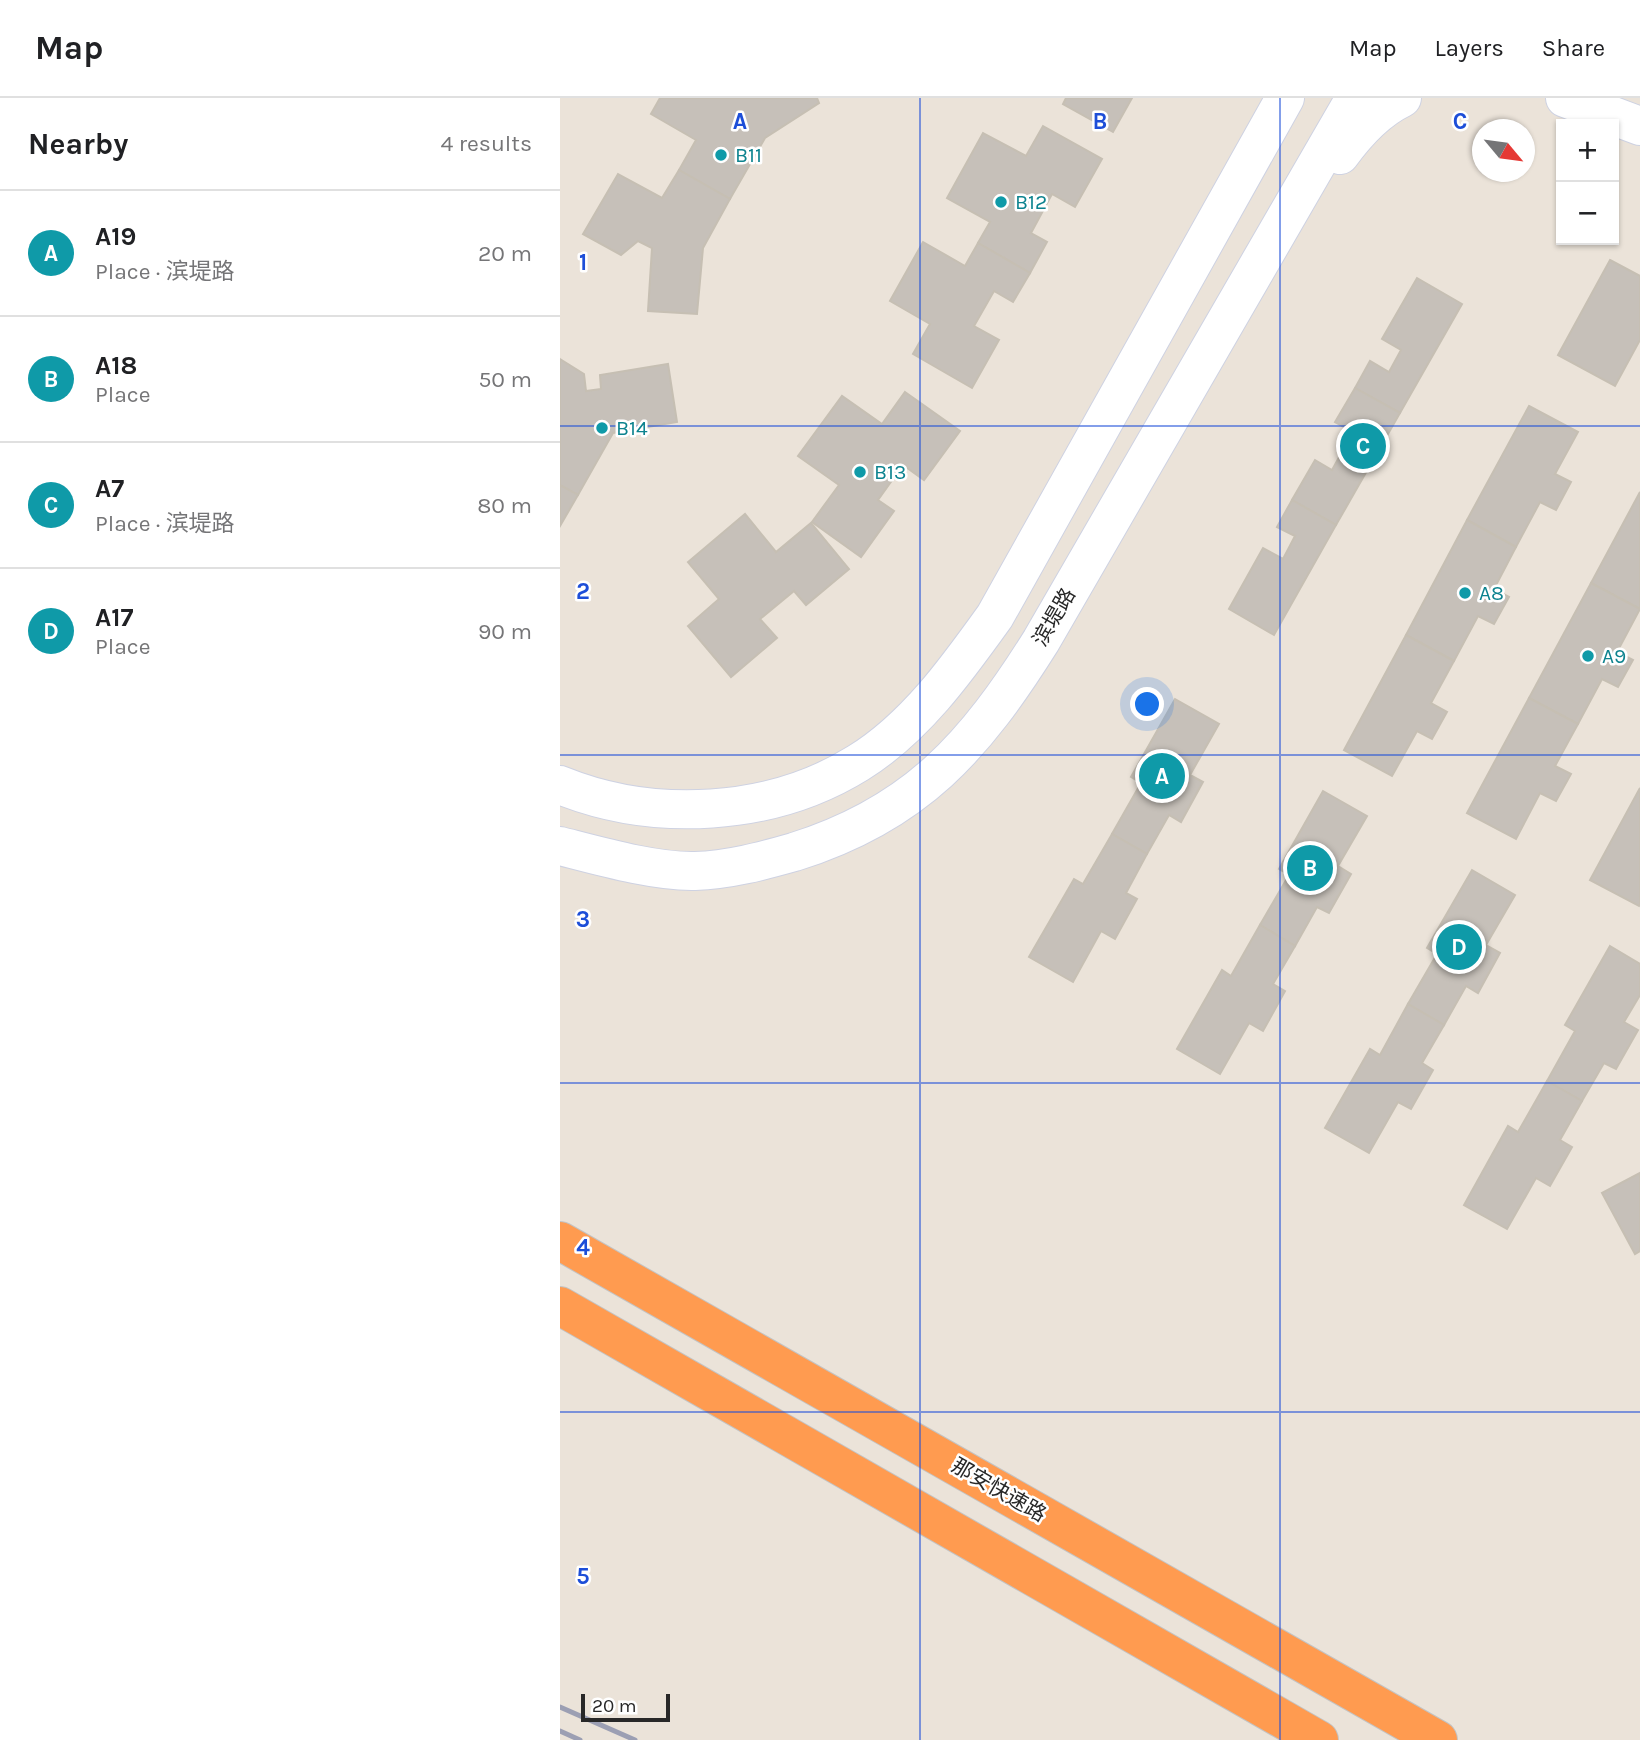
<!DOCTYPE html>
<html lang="en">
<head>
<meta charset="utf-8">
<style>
	:root { --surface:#fff; --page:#f6f6f6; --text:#202124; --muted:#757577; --line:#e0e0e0; --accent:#3259ff }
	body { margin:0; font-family:Karla,"Noto Sans SC",sans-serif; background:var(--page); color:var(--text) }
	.controls { position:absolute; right:21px; top:21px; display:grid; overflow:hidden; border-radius:0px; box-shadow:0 2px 5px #0004 }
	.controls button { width:63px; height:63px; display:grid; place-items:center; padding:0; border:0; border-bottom:2px solid var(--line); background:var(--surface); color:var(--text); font:35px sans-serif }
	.compass { position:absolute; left:912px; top:21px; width:63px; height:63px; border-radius:50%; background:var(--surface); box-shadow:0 2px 5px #0004; rotate:119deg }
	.scale { position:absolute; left:21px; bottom:18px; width:89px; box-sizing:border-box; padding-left:7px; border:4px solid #282828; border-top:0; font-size:19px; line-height:24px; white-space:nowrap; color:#282828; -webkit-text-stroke:5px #fff; paint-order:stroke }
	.you { position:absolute; left:588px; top:607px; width:24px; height:24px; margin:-18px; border:5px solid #fff; border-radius:50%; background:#1a73e8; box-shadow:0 0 0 10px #1a73e833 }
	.badge { display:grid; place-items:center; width:46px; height:46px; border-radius:50%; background:var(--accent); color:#fff; font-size:23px; font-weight:700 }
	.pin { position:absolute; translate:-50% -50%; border:4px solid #fff; box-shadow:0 2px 7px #0006 }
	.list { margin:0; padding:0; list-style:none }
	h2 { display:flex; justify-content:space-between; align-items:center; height:91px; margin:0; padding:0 28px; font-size:30px }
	h2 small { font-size:23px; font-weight:400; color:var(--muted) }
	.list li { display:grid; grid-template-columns:46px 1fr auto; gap:21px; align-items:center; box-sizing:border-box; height:126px; padding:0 28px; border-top:2px solid var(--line) }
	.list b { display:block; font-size:26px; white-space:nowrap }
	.list p { margin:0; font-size:23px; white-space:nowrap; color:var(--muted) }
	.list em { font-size:23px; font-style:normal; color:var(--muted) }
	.map { position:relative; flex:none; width:1080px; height:1642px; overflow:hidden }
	header { display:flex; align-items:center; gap:42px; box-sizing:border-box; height:98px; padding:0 35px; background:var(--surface); border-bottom:2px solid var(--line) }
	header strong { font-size:33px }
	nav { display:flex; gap:38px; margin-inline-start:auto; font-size:24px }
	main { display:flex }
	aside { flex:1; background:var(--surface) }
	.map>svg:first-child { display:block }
	.building { fill:#c6c0b9; stroke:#c6bfb3; stroke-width:2 }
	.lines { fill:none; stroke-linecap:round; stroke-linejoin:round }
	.secondary-casing { stroke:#ced2e2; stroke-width:40 }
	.highway-casing { stroke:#c3c3c3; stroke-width:40 }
	.secondary { stroke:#fff; stroke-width:38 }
	.highway { stroke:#ff9b50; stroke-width:38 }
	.rail { stroke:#9c9fb3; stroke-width:5 }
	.grid { fill:none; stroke:#1d4ed8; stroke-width:2; stroke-opacity:0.55 }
	.culture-dot { fill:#0f9aa8; stroke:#fff; stroke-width:2.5 }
	.labels { text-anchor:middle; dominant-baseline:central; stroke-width:5; stroke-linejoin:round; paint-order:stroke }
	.culture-label { font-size:21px; fill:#0d838f; stroke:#fff; text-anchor:start }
	.street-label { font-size:21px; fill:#282828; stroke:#fff }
	.grid-label { font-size:23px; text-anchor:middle; font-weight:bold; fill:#1d4ed8; stroke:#fff; stroke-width:5; stroke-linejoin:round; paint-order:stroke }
</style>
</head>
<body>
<header>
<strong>Map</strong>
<nav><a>Map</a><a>Layers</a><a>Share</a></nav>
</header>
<main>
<aside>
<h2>Nearby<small>4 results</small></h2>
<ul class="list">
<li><span class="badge" style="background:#0f9aa8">A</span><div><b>A19</b><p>Place · 滨堤路</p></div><em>20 m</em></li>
<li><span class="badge" style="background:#0f9aa8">B</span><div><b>A18</b><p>Place</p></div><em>50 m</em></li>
<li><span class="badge" style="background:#0f9aa8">C</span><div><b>A7</b><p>Place · 滨堤路</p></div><em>80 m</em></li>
<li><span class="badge" style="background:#0f9aa8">D</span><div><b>A17</b><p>Place</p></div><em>90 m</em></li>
</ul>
</aside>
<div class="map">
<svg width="1080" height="1642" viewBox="0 0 1080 1642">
	<rect width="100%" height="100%" fill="#ebe3d9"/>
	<g class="building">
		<path d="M100 0H257L259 5 205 40 170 101 119 72 136 42 91 16Z"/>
		<path d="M506 0H572L553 34 503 6Z"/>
		<path d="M483 28 542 61 515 109 492 96 471 135 487 144 470 175 418 145 430 124 387 100 423 35 466 58Z"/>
		<path d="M119 72 170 101 143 150 137 216 88 213 92 150 78 143 61 157 23 136 58 76 102 100Z"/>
		<path d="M363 144 405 168 418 145 470 175 453 204 434 193 414 228 439 242 412 290 353 256 370 226 330 203Z"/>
		<path d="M1050 162 1080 178V242L1055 288 998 257Z"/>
		<path d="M857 180 902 206 840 315 795 290 810 263 829 274 841 252 822 241Z"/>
		<path d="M0 261 24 276 26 293 41 291 40 277 108 266 117 324 53 335 18 397 0 387Z"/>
		<path d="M795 290 840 315 776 427 732 402 755 362 772 372 793 334 775 324Z"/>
		<path d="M345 294 400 333 364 382 343 367 318 402 334 413 301 459 252 424 279 387 238 358 282 298 322 326Z"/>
		<path d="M969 308 1018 334 995 376 1011 384 996 412 980 404 956 449 907 422Z"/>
		<path d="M0 387 18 397 0 428Z"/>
		<path d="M1080 394V511L1031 485Z"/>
		<path d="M732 402 776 427 714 537 669 511 703 450 723 461 735 438 717 429Z"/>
		<path d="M185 416 216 454 251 425 289 471 246 507 234 493 200 521 217 540 171 579 128 528 159 501 128 464Z"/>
		<path d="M907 422 956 449 934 491 949 499 934 526 918 518 894 563 846 537Z"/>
		<path d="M1031 485 1080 511 1057 554 1073 562 1058 589 1042 581 1018 626 969 600Z"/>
		<path d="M846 537 894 563 871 605 887 614 872 641 857 633 832 678 784 652Z"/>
		<path d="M969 600 1018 626 995 668 1011 676 996 703 980 695 956 741 907 715Z"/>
		<path d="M615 601 659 626 630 677 643 684 621 724 609 717 587 756 552 736 581 685 571 679Z"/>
		<path d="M1080 690V806L1079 808 1030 782Z"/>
		<path d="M763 693 807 718 778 768 791 776 769 815 757 809 735 848 700 827 729 777 719 771Z"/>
		<path d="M552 736 587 756 566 795 577 801 555 841 541 833 513 884 469 859 514 781 523 786Z"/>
		<path d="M912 772 955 797 926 847 940 855 918 895 906 888 884 927 848 906 877 856 867 850Z"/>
		<path d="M700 827 735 848 713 886 725 893 703 933 689 925 660 976 617 951 662 872 671 878Z"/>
		<path d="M1050 848 1080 866V897L1064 924 1078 932 1056 971 1044 965 1022 1003 987 983 1015 933 1005 927Z"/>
		<path d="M848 906 884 927 862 965 873 972 851 1011 838 1004 809 1055 765 1030 810 951 820 957Z"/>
		<path d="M987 983 1022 1003 1000 1042 1012 1049 990 1088 976 1080 947 1131 904 1107 948 1028 958 1034Z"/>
		<path d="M1080 1075V1153L1075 1156 1042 1095Z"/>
	</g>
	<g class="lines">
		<defs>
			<g id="secondary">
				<path d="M1005 0 1080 28"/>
				<path d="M780 57C796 35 817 12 842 0"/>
				<path d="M0 687C94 725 211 719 298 665 355 630 397 571 435 518L725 0"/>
				<path d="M0 748C39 758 95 774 135 773 169 772 202 763 234 754 356 716 415 648 481 543L795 0"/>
			</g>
			<g id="highway">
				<path d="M0 1143 878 1642"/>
				<path d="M0 1208 759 1642"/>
			</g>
		</defs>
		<use href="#secondary" class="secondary-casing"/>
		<use href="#highway" class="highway-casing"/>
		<use href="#secondary" class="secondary"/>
		<use href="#highway" class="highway"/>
		<g class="rail">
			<path d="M0 1609 75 1642"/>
			<path d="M0 1633 20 1642"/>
		</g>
	</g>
	<path class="grid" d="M360 0V1642M720 0V1642M0 328H1080M0 657H1080M0 985H1080M0 1314H1080"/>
	<g class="culture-dot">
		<circle cx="161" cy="57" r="7"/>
		<circle cx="441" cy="104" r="7"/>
		<circle cx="42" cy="330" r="7"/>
		<circle cx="300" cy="374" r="7"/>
		<circle cx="905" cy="495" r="7"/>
		<circle cx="1028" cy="558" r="7"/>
	</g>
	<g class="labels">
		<g class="culture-label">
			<text x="175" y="57">B11</text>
			<text x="455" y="104">B12</text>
			<text x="56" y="330">B14</text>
			<text x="314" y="374">B13</text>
			<text x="919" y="495">A8</text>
			<text x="1042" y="558">A9</text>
		</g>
		<g class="street-label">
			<text transform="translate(494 519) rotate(-60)">滨堤路</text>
			<text transform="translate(439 1392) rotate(30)">那安快速路</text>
		</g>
	</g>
	<g class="grid-label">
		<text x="180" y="31">A</text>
		<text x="540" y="31">B</text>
		<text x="900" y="31">C</text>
		<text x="23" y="172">1</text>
		<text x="23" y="501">2</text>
		<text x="23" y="829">3</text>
		<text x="23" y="1157">4</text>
		<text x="23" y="1486">5</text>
	</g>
</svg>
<div class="controls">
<button>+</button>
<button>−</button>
</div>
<svg class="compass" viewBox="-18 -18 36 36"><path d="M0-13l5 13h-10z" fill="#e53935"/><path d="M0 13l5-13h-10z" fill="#757577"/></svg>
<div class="scale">20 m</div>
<div class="you"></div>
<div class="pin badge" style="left:602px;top:678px;background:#0f9aa8">A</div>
<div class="pin badge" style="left:750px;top:770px;background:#0f9aa8">B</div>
<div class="pin badge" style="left:803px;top:348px;background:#0f9aa8">C</div>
<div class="pin badge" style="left:899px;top:849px;background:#0f9aa8">D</div>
</div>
</main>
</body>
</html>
